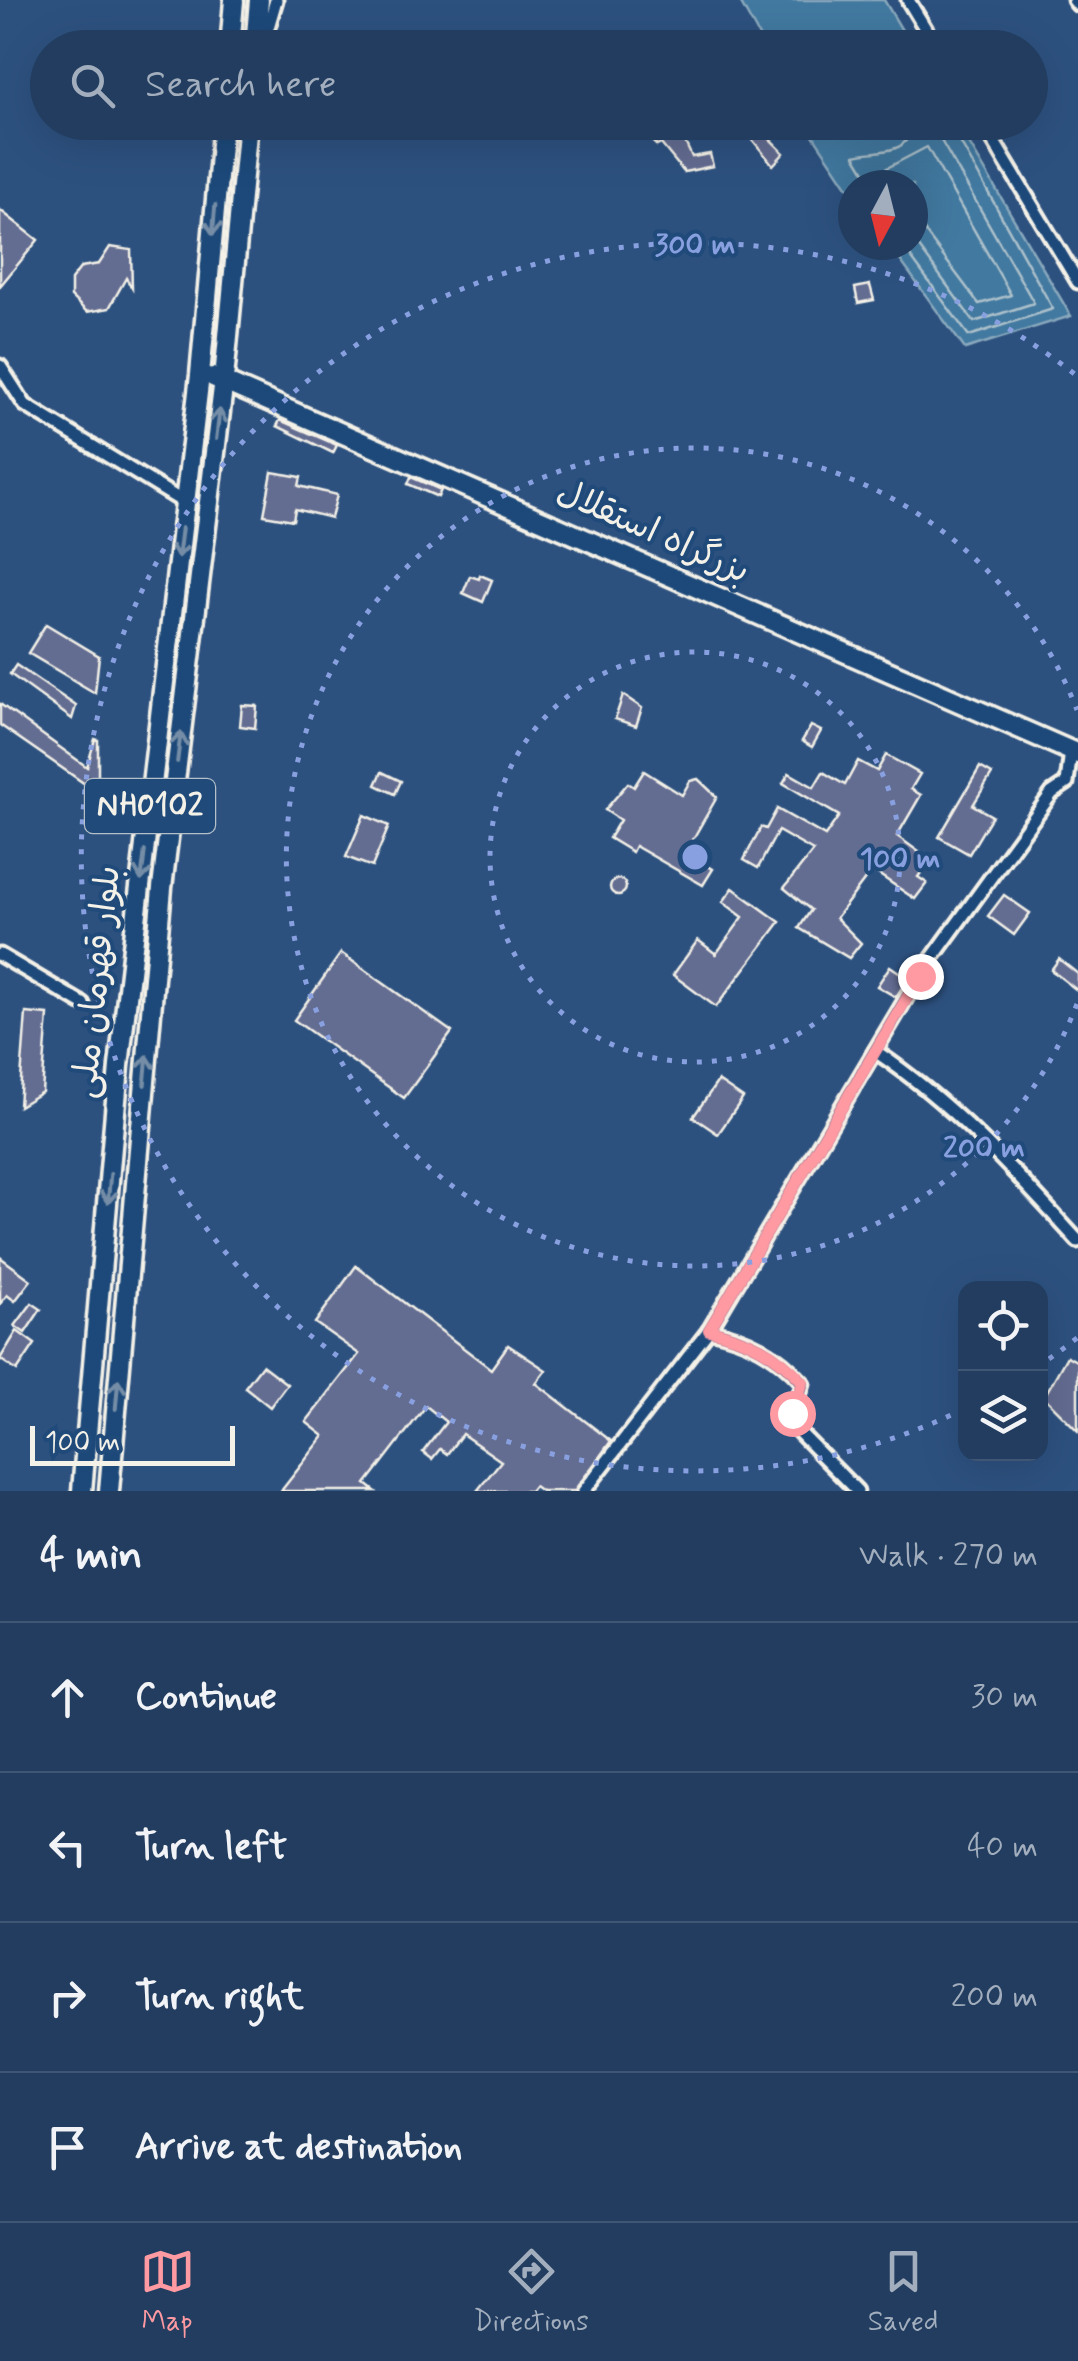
<!DOCTYPE html>
<html lang="en">
<head>
<meta charset="utf-8">
<style>
	:root { --surface:#223d5f; --page:#2a4465; --text:#f1f3f6; --muted:#a2aebd; --line:#3f5674; --accent:#ff9aa2 }
	body { margin:0; font-family:Mynerve,"Playpen Sans Arabic",sans-serif; background:var(--page); color:var(--text) }
	.controls { position:absolute; right:30px; bottom:30px; display:grid; overflow:hidden; border-radius:20px; box-shadow:0 10px 40px #0002 }
	.controls button { width:90px; height:90px; display:grid; place-items:center; padding:0; border:0; border-bottom:2px solid var(--line); background:var(--surface); color:var(--text); font:50px sans-serif }
	.compass { position:absolute; left:838px; top:170px; width:90px; height:90px; border-radius:50%; background:var(--surface); box-shadow:0 10px 40px #0002; rotate:187deg }
	.scale { position:absolute; left:30px; bottom:25px; width:205px; box-sizing:border-box; padding-left:10px; border:5px solid #f4f1e8; border-top:0; font-size:28px; line-height:35px; white-space:nowrap; color:#f4f1e8; -webkit-text-stroke:8px #1f4a7a; paint-order:stroke }
	.stop { position:absolute; width:30px; height:30px; margin:-22px; border:8px solid #ff9aa2; border-radius:50%; background:#fff }
	.stop.end { background:#ff9aa2; border-color:#fff; box-shadow:0 2px 10px #0008 }
	.list { margin:0; padding:0; list-style:none }
	h2 { display:flex; justify-content:space-between; align-items:center; height:130px; margin:0; padding:0 40px; font-size:42px }
	h2 small { font-size:32px; font-weight:400; color:var(--muted) }
	.list li { display:grid; grid-template-columns:65px 1fr auto; gap:30px; align-items:center; box-sizing:border-box; height:150px; padding:0 40px; border-top:2px solid var(--line) }
	.list b { display:block; font-size:38px; white-space:nowrap }
	.list em { font-size:32px; font-style:normal; color:var(--muted) }
	.icon { flex:none; width:55px; height:55px; fill:none; stroke:currentColor; stroke-width:2; stroke-linecap:round; stroke-linejoin:round }
	.map { position:relative; flex:none; width:1078px; height:1491px; overflow:hidden }
	.search { position:absolute; background:var(--surface); box-shadow:0 10px 40px #0002; left:30px; right:30px; top:30px; height:110px; display:flex; align-items:center; gap:25px; box-sizing:border-box; padding:0 35px; border-radius:55px; color:var(--muted); font-size:38px }
	.sheet { height:730px; background:var(--surface) }
	nav { display:flex; justify-content:space-around; align-items:center; box-sizing:border-box; height:140px; border-top:2px solid var(--line); background:var(--surface); font-size:28px; color:var(--muted) }
	nav a { display:grid; justify-items:center; gap:5px }
	nav .on { color:var(--accent) }
	.map>svg:first-child { display:block }
	.water { fill:#4379a0; stroke:#8aa9bd; stroke-width:2.5 }
	.lines { fill:none; stroke-linecap:round; stroke-linejoin:round }
	.shore { stroke:#adc1cb; stroke-width:2.5 }
	.building { fill:#646c91; stroke:#f4f1e8; stroke-width:2.5 }
	.minor-casing { stroke:#f4f1e8; stroke-width:19 }
	.trunk-casing { stroke:#f4f1e8; stroke-width:25 }
	.minor { stroke:#1f4a7a; stroke-width:11 }
	.trunk { stroke:#1f4a7a; stroke-width:18 }
	.oneway { stroke:#748da6 }
	.route { stroke:#ff9aa2; stroke-width:12 }
	.ring { fill:none; stroke:#88a0e0; stroke-width:5; stroke-dasharray:5 10 }
	.labels { text-anchor:middle; dominant-baseline:central; stroke-width:8; stroke-linejoin:round; paint-order:stroke }
	.shield { fill:#1f4a7a; stroke:#b4bfc7; stroke-width:2.5 }
	.shield-label { font-size:32px; font-weight:bold; fill:#f4f1e8 }
	.street-label { font-size:35px; fill:#f4f1e8; stroke:#1f4a7a }
	.centre { fill:#88a0e0; stroke:#1f4a7a; stroke-width:5 }
	.ring-label { font-size:30px; text-anchor:middle; font-weight:bold; fill:#88a0e0; stroke:#1f4a7a; stroke-width:8; stroke-linejoin:round; paint-order:stroke }
</style>
</head>
<body>
<div class="map">
<svg width="1078" height="1491" viewBox="0 0 1078 1491">
	<rect width="100%" height="100%" fill="#2d517f"/>
	<filter id="ink" filterUnits="userSpaceOnUse"><feTurbulence type="fractalNoise" baseFrequency=".01" numOctaves="2"/><feDisplacementMap in="SourceGraphic" scale="20" xChannelSelector="R" yChannelSelector="G"/><feConvolveMatrix kernelMatrix="1 2 1 2 8 2 1 2 1" color-interpolation-filters="sRGB"/></filter>
	<g filter="url(#ink)">
		<g class="water">
			<path d="M739 0H884L912 47H765Z"/>
			<path d="M805 123H853L872 132 894 123H957L1071 316 965 349 889 245H913V185H853V195Z"/>
		</g>
		<g class="lines">
			<g class="shore">
				<path d="M873 185 855 155C877 149 910 158 912 122"/>
				<path d="M889 185 885 169 927 147 1011 295 979 304 913 216"/>
				<path d="M913 239 974 322 1034 303 939 137 936 122"/>
				<path d="M902 245 969 336 1053 309 949 122"/>
			</g>
		</g>
		<g class="building">
			<path d="M636 35 681 40V48H635Z"/>
			<path d="M142 122H164L163 137 141 134Z"/>
			<path d="M632 122H686L693 134 684 140 692 157 710 154 713 166 684 172 661 144 657 146Z"/>
			<path d="M738 122H768L760 129 784 153 773 165Z"/>
			<path d="M0 210 38 240 0 286Z"/>
			<path d="M110 247 131 250 132 288 126 278 109 308 87 312 71 297V280L81 267 99 264Z"/>
			<path d="M870 285 874 300 858 303 855 288Z"/>
			<path d="M280 420 337 445 333 453 277 426Z"/>
			<path d="M272 472 301 477 299 486 337 495 331 518 295 509 293 520 264 515Z"/>
			<path d="M411 477 441 490 438 497 408 484Z"/>
			<path d="M480 575 492 580 483 602 463 593 470 576 479 579Z"/>
			<path d="M46 624 99 656 95 693 28 653Z"/>
			<path d="M16 665 76 706 72 719 10 674Z"/>
			<path d="M623 695 642 708 636 726 615 719Z"/>
			<path d="M0 704 87 767 95 739 98 740V793L0 725Z"/>
			<path d="M242 705 257 706 255 728 240 726Z"/>
			<path d="M811 726 821 731 812 747 802 741Z"/>
			<path d="M886 755 920 774 911 789 921 795 897 836 930 860 918 877 927 883 915 899 872 870 836 918 861 943 849 958 799 928 811 910 784 888 813 851 778 831 758 868 744 860 761 827 766 829 777 809 825 836 839 816 783 783 789 773 814 787 823 772 845 785 858 761 877 771Z"/>
			<path d="M980 767 992 774 973 805 992 816 969 854 939 837Z"/>
			<path d="M644 771 682 795 690 781 698 779 717 797 685 853 713 869 703 885 635 846 632 852 609 838 620 820 605 810 628 783 634 787Z"/>
			<path d="M382 772 401 781 395 794 376 785Z"/>
			<path d="M364 815 389 826 372 867 346 857Z"/>
			<circle cx="618" cy="887" r="8"/>
			<path d="M733 888 780 922 716 1007 673 975 698 940 716 954 743 917 723 902Z"/>
			<path d="M1004 895 1030 913 1014 935 988 916Z"/>
			<path d="M341 953 452 1032 404 1098 294 1020Z"/>
			<path d="M1059 959 1078 974V991L1051 970Z"/>
			<path d="M890 966 908 978 896 997 877 986Z"/>
			<path d="M26 1013 48 1015 42 1092 19 1106Z"/>
			<path d="M718 1081 743 1098 718 1134 693 1117Z"/>
			<path d="M0 1257 31 1280 15 1301 7 1295 0 1304Z"/>
			<path d="M356 1266 491 1369 508 1345 546 1370 536 1383 611 1441 575 1491H541L534 1486 530 1491H477L501 1461 462 1434 447 1454 440 1449 432 1459 423 1452 446 1422 426 1406 366 1484 375 1491H281L324 1436 306 1422 359 1354 315 1323Z"/>
			<path d="M32 1303 41 1309 25 1333 15 1326Z"/>
			<path d="M17 1331 35 1344 17 1371 0 1359Z"/>
			<path d="M1067 1356 1078 1362V1431L1044 1397Z"/>
			<path d="M262 1365 287 1384 270 1407 245 1387Z"/>
		</g>
		<g class="lines">
			<defs>
				<g id="minor">
					<path d="M908 0 937 48"/>
					<path d="M1074 0 1078 5"/>
					<path d="M262 48 276 0"/>
					<path d="M982 122 1078 282"/>
					<path d="M0 366 25 405 185 503"/>
					<path d="M0 955 83 1004"/>
					<path d="M875 1051C954 1104 1014 1171 1078 1241"/>
					<path d="M709 1330C749 1339 775 1352 803 1383L790 1423 857 1491"/>
					<path d="M584 1491 709 1330 920 975 1052 793 1067 783 1071 751"/>
				</g>
				<g id="trunk">
					<path d="M230 48 234 0"/>
					<path d="M255 48 259 0"/>
					<path d="M213 377 1078 754"/>
					<path d="M82 1491 119 1066 200 375 223 122"/>
					<path d="M109 1491 162 888 224 379 248 122"/>
				</g>
			</defs>
			<use href="#minor" class="minor-casing"/>
			<use href="#trunk" class="trunk-casing"/>
			<use href="#minor" class="minor"/>
			<use href="#trunk" class="trunk"/>
		</g>
		<defs><path id="oneway-shaft" d="M-6 0H5M1.5-3L5.5 0L1.5 3" fill="none" stroke-width="1.6" stroke-linecap="round" stroke-linejoin="round" transform="scale(2.5)"/></defs>
		<g class="oneway">
			<use href="#oneway-shaft" transform="translate(214 220) rotate(95)"/>
			<use href="#oneway-shaft" transform="translate(218 424) rotate(-83)"/>
			<use href="#oneway-shaft" transform="translate(180 543) rotate(97)"/>
			<use href="#oneway-shaft" transform="translate(179 747) rotate(-83)"/>
			<use href="#oneway-shaft" transform="translate(143 866) rotate(97)"/>
			<use href="#oneway-shaft" transform="translate(146 1070) rotate(-85)"/>
			<use href="#oneway-shaft" transform="translate(109 1189) rotate(95)"/>
			<use href="#oneway-shaft" transform="translate(117 1394) rotate(-85)"/>
		</g>
	</g>
	<g class="lines" filter="url(#ink)">
		<path class="route" d="M792 1413 803 1382C775 1352 749 1339 709 1330L920 976"/>
	</g>
	<g class="ring">
		<circle cx="695" cy="857" r="205"/>
		<path d="M1077 1004A409 409 0 1 1 1077 710"/>
		<path d="M1077 1338A614 614 0 0 1 1043 1363M964 1409A614 614 0 1 1 1077 376"/>
	</g>
	<g class="labels">
		<rect class="shield" x="85" y="779" width="130" height="54" rx="8"/>
		<g class="shield-label">
			<text x="150" y="806">NH0102</text>
		</g>
		<g class="street-label">
			<text transform="translate(653 532) rotate(24)">بزرگراه استقلال</text>
			<text transform="translate(97 982) rotate(-84)">بلوار قهرمان ملی</text>
		</g>
	</g>
	<circle cx="695" cy="857" r="15" class="centre"/>
	<g class="ring-label">
		<text x="695" y="254">300 m</text>
		<text x="900" y="868">100 m</text>
		<text x="984" y="1157">200 m</text>
	</g>
</svg>
<div class="controls">
<button><svg class="icon" aria-label="locate" viewBox="0 0 24 24"><circle cx="12" cy="12" r="6"/><path d="M12 2v4M12 18v4M2 12h4M18 12h4"/></svg></button>
<button><svg class="icon" aria-label="layers" viewBox="0 0 24 24"><path d="M12 4l9 5-9 5-9-5zM3 14l9 5 9-5"/></svg></button>
</div>
<svg class="compass" viewBox="-18 -18 36 36"><path d="M0-13l5 13h-10z" fill="#e53935"/><path d="M0 13l5-13h-10z" fill="#a2aebd"/></svg>
<div class="scale">100 m</div>
<div class="stop" style="left:792px;top:1413px"></div>
<div class="stop end" style="left:920px;top:976px"></div>
<div class="search"><svg class="icon" aria-label="search" viewBox="0 0 24 24"><circle cx="10" cy="10" r="6"/><path d="M15 15l6 6"/></svg>Search here</div>
</div>
<section class="sheet">
<h2>4 min<small>Walk · 270 m</small></h2>
<ul class="list">
<li><svg class="icon" aria-label="ahead" viewBox="0 0 24 24"><path d="M12 20V5M6 11l6-6 6 6"/></svg><div><b>Continue</b></div><em>30 m</em></li>
<li><svg class="icon" aria-label="left" viewBox="0 0 24 24"><path d="M17 20v-9H6M10 6l-5 5 5 5"/></svg><div><b>Turn left</b></div><em>40 m</em></li>
<li><svg class="icon" aria-label="right" viewBox="0 0 24 24"><path d="M7 20v-9h11M14 6l5 5-5 5"/></svg><div><b>Turn right</b></div><em>200 m</em></li>
<li><svg class="icon" aria-label="arrive" viewBox="0 0 24 24"><path d="M6 21V4h12l-3 4 3 4H6"/></svg><div><b>Arrive at destination</b></div></li>
</ul>
</section>
<nav>
<a class="on"><svg class="icon" aria-label="map" viewBox="0 0 24 24"><path d="M3 6l6-2 6 2 6-2v14l-6 2-6-2-6 2zM9 4v14M15 6v14"/></svg>Map</a>
<a><svg class="icon" aria-label="directions" viewBox="0 0 24 24"><path d="M12 3l9 9-9 9-9-9zM9 14v-3h6M13 9l2 2-2 2"/></svg>Directions</a>
<a><svg class="icon" aria-label="saved" viewBox="0 0 24 24"><path d="M7 4h10v16l-5-4-5 4z"/></svg>Saved</a>
</nav>
</body>
</html>
